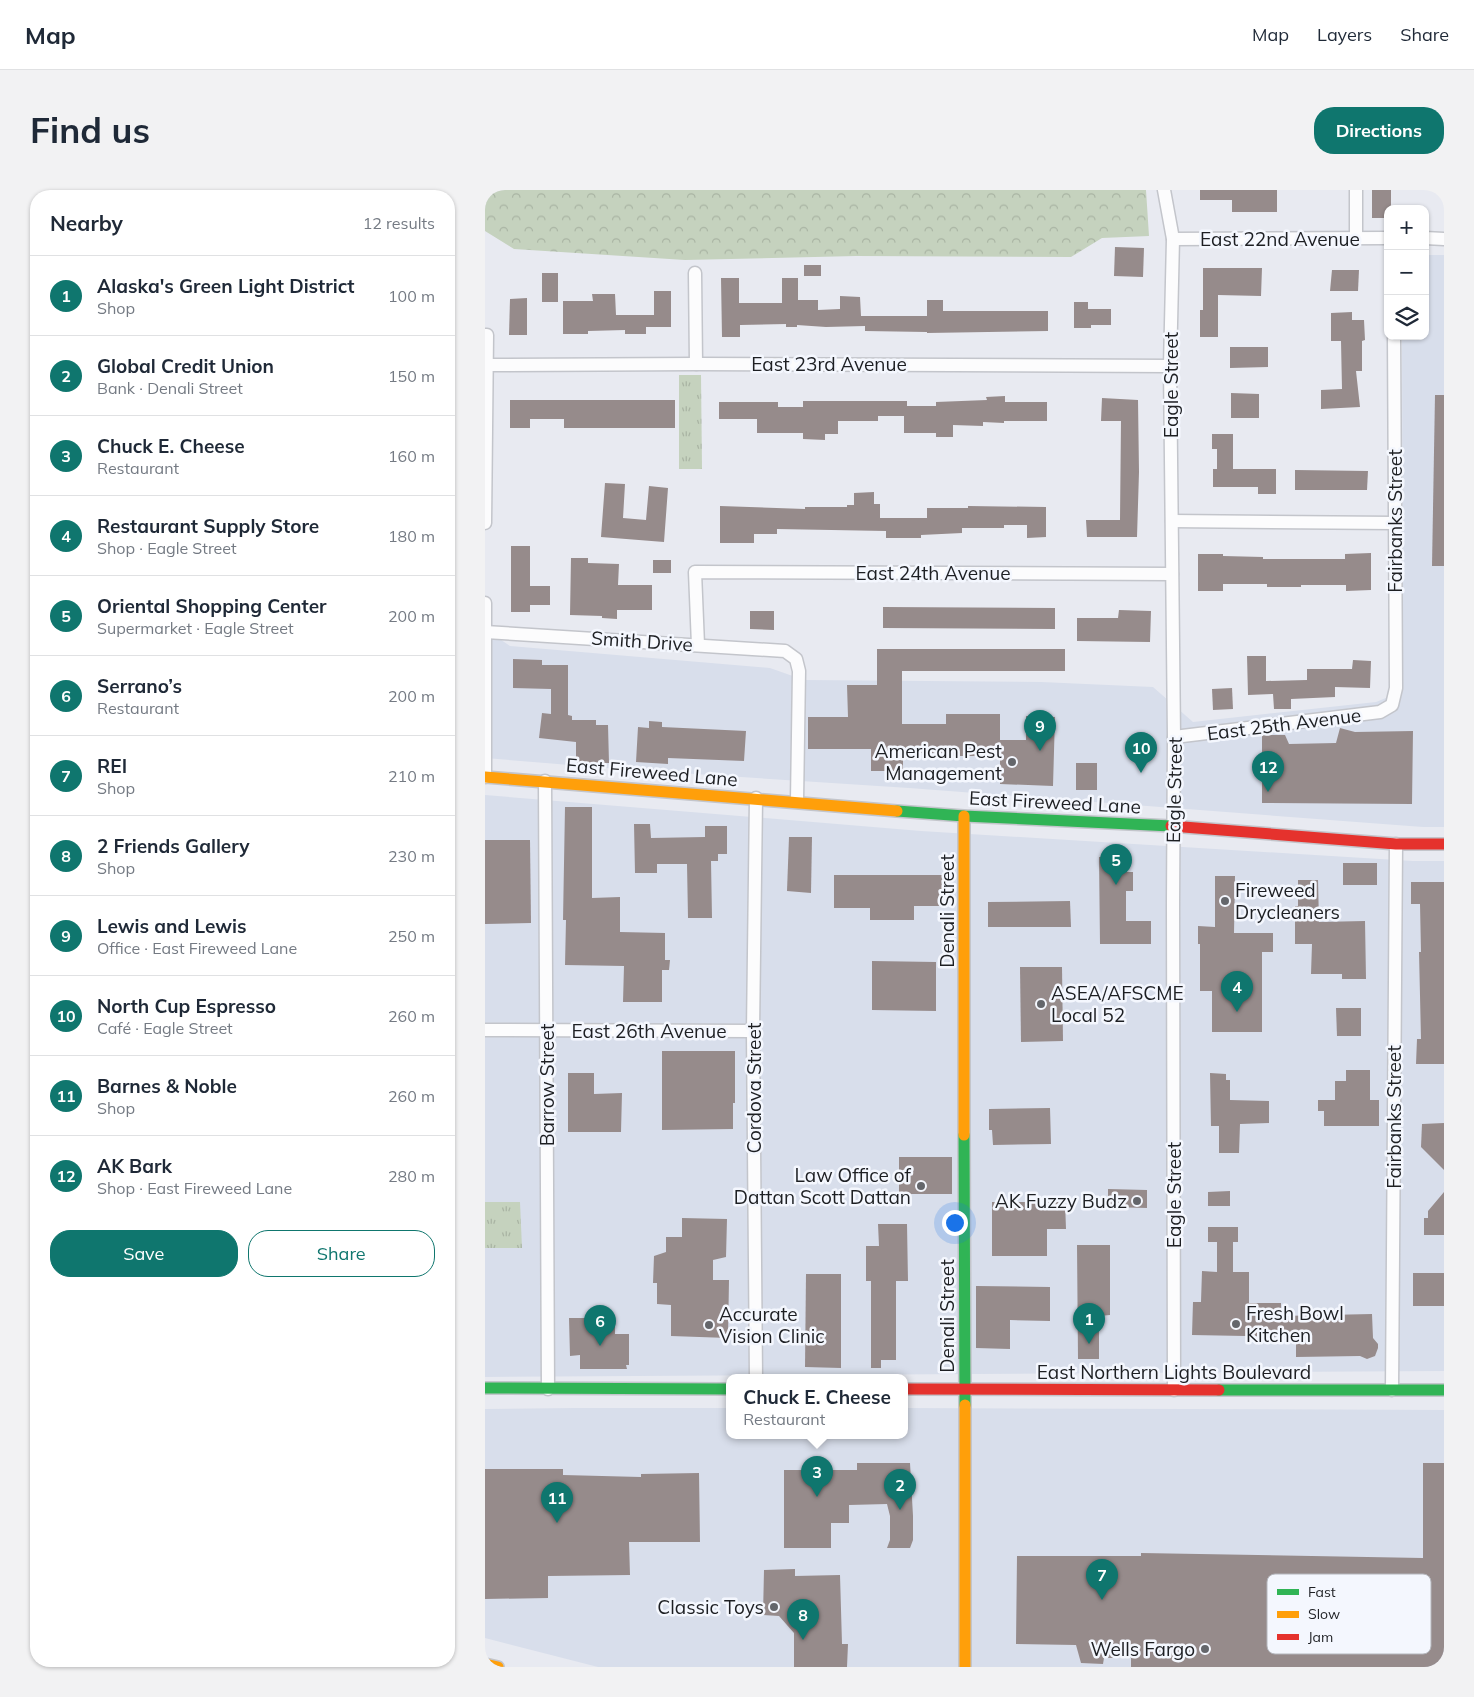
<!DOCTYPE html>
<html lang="en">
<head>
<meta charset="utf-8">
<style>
	:root { --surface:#fff; --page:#f2f2f3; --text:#1f2937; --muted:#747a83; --line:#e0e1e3; --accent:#0f766e }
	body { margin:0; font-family:Mulish,sans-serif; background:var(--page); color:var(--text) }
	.controls { position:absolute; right:15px; top:15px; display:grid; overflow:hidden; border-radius:10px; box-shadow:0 1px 4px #0004 }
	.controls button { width:45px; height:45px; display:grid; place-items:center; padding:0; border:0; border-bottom:1px solid var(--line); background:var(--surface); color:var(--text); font:25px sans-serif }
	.you { position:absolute; left:469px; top:1032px; width:18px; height:18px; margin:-12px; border:4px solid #fff; border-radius:50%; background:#1a73e8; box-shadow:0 0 0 8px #1a73e833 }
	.badge { display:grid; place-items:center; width:32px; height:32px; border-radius:50%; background:var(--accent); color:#fff; font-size:16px; font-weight:700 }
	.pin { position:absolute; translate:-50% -41px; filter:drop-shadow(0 1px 2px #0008) }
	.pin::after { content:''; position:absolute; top:26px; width:18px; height:15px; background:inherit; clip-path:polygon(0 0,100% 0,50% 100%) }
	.popup { position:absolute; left:241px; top:1184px; width:182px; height:65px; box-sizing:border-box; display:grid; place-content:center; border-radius:10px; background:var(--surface); filter:drop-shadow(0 1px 4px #0005); font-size:16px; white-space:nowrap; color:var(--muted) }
	.popup b { font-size:19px; color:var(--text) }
	.popup::after { content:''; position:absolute; left:50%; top:100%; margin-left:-10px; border:10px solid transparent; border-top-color:var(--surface) }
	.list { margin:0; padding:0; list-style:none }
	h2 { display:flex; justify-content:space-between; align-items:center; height:65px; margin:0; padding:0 20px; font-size:21px }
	h2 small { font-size:16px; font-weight:400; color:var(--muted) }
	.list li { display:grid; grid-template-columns:32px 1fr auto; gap:15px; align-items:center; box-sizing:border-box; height:80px; padding:0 20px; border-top:1px solid var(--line) }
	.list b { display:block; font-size:19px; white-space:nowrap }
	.list p { margin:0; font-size:16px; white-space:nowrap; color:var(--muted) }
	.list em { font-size:16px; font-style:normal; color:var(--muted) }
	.actions { display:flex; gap:10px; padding:15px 20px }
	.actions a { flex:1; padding:11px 0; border:1px solid var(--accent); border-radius:20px; text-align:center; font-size:18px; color:var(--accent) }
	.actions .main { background:var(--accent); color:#fff }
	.icon { flex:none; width:28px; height:28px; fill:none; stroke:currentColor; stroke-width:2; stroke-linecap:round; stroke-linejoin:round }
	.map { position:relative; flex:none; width:959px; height:1477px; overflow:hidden; border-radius:20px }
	header { display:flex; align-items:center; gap:30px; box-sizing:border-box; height:70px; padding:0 25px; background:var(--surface); border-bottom:1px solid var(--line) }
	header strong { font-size:24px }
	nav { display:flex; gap:28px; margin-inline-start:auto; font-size:18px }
	.intro { display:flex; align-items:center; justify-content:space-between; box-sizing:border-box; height:120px; padding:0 30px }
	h1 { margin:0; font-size:35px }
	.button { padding:12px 22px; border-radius:20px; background:var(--accent); color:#fff; font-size:18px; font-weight:700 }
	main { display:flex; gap:30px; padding:0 30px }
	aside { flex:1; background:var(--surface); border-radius:20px; box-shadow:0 1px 4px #0004 }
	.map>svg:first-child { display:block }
	.built { fill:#d8deeb }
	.grass { fill:url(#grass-tufts) }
	.forest { fill:url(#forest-crowns) }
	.building { fill:#968b8b }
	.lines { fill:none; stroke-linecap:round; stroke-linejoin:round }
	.street-casing { stroke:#c3c5cb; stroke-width:15 }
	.fast-casing { stroke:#c3c5cb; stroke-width:14 }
	.slow-casing { stroke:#c3c5cb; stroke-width:14 }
	.jam-casing { stroke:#c3c5cb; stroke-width:14 }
	.street { stroke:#fcfcfd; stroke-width:12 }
	.fast { stroke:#30b455; stroke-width:11 }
	.slow { stroke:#ff9f0a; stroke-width:11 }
	.jam { stroke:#e5322d; stroke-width:11 }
	.poi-dot { fill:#64666b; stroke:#f4f7fe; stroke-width:2 }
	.labels { text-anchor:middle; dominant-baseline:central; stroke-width:5; stroke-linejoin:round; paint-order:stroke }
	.street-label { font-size:19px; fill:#1d1f23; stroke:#f4f7fe }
	.poi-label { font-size:19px; fill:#1d1f23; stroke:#f4f7fe; text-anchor:end }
	.key { fill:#f4f7fe; stroke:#b4b6bc; stroke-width:1 }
	.key-label { font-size:14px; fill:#1d1f23 }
</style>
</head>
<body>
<header>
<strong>Map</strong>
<nav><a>Map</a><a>Layers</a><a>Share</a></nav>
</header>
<div class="intro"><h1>Find us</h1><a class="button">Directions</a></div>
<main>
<aside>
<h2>Nearby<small>12 results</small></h2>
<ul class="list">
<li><span class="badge">1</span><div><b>Alaska's Green Light District</b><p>Shop</p></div><em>100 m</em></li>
<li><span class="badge">2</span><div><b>Global Credit Union</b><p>Bank · Denali Street</p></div><em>150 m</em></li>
<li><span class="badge">3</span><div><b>Chuck E. Cheese</b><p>Restaurant</p></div><em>160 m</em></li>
<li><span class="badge">4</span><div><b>Restaurant Supply Store</b><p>Shop · Eagle Street</p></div><em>180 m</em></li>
<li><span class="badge">5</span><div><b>Oriental Shopping Center</b><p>Supermarket · Eagle Street</p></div><em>200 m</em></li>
<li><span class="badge">6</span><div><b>Serrano’s</b><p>Restaurant</p></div><em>200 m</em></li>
<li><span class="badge">7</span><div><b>REI</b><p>Shop</p></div><em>210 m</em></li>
<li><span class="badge">8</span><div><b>2 Friends Gallery</b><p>Shop</p></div><em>230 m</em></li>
<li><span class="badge">9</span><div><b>Lewis and Lewis</b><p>Office · East Fireweed Lane</p></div><em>250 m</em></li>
<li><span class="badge">10</span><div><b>North Cup Espresso</b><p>Café · Eagle Street</p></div><em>260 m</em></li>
<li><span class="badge">11</span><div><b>Barnes &amp; Noble</b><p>Shop</p></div><em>260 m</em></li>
<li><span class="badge">12</span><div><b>AK Bark</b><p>Shop · East Fireweed Lane</p></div><em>280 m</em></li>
</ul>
<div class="actions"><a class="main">Save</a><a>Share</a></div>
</aside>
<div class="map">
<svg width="959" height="1477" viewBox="0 0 959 1477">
	<defs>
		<pattern id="grass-tufts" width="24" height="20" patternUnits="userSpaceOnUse" patternTransform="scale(1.25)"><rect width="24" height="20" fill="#c5d2be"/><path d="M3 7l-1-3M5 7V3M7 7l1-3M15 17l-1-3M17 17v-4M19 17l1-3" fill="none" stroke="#a9b4a3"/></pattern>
		<pattern id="forest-crowns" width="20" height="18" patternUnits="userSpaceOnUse" patternTransform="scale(1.25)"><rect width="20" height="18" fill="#c5d2be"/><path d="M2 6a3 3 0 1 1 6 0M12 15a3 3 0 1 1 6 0" fill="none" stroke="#a9b4a3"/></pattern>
	</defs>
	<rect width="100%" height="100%" fill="#e8eaf1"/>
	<g class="built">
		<path d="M940 65H959V637H938L424 598 133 579 0 568V439L25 456 285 478 319 490 556 492 668 497 708 532 891 512 918 501 917 146H940Z"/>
		<path d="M0 605 436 641 928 671H959V1181L0 1187Z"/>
		<path d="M89 1218H244L245 1246H420V1218L959 1220V1477H113L0 1448V1219Z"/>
	</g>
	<g class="grass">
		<path d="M194 185H216L217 279H194Z"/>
		<path d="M0 1012H35L37 1058H0Z"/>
	</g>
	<path class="forest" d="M0 0H661L664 46 617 48 586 67 371 66 200 70 29 59 0 41Z"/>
	<g class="building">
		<path d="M715 0H792V22H747V10H715Z"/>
		<path d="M887 0H906V19H903V28H887Z"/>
		<path d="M630 57 659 58 658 87 629 86Z"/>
		<rect x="319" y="75" width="17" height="11"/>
		<path d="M718 78H777L776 106 733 105V147H715V120H718Z"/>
		<path d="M847 80H874L873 101H845Z"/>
		<rect x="57" y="83" width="16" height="29"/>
		<path d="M236 88H254V113H297V88H313V110H333V120L355 119V106L375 107 376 126H442V110H458V121H563V141L442 143V142L380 141V136L341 137 312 135V137H301V134L255 135V147H237Z"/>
		<path d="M169 101H186V137H161V144H140V140L103 141V144H78V111H108L107 104H130L131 125H169Z"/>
		<path d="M42 108V145H24L25 109Z"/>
		<path d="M589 112H603V119H626V135H606V138H589Z"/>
		<path d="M867 122V130H879L880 150 877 151V181H871L875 217 836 219V200L857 199 856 151H846V123Z"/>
		<path d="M745 157H783V177L745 178Z"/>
		<path d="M746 203 774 204V228H746Z"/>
		<path d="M950 205H959V376H947Z"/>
		<path d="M520 206V212H562V231H519V233L498 232V236L468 235V247H451V243H419V226H393V231H353V244H340V250L318 249V243H272V229H234V212H293V217H318V211H422V216H451V212L502 210 501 207Z"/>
		<path d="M617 208 653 210 654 282 652 347H602L601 330H635L636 231H616Z"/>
		<path d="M25 210H190V238H79V229H45V238H25Z"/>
		<path d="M727 244H748V279H791V304H773V297H728V279H732V259H727Z"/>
		<path d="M810 280 883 281 882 300H810Z"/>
		<path d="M120 293 140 294 138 328 161 330 164 296 183 298 179 352 116 347Z"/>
		<path d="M389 302V314H395V328H442V318H483V316L561 317V347L542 348V335H519V338H477V343L436 345V348H401V341L292 339V344H269V353H235V316L320 319V317H362V315H369V303Z"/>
		<path d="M26 356H45V396H65V415H45V422H26Z"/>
		<path d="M886 363V400L861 401V395H816V397H782V394H738V401H713V364H738V366L778 367V369H860V364Z"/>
		<path d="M86 368H103V373L134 374 133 395H167V420H132V429L117 428V426L85 425Z"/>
		<rect x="168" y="370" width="18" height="13"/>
		<path d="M398 417 570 418V439L398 438Z"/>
		<path d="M634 420 666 421 665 452 592 451V428H633Z"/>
		<path d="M265 421H289V440L265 439Z"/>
		<path d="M392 459H580V481H417V534H461V524H515V550H541V526L570 527 568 596 515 594V566H461V563H418V581H386V559H323V527H363L362 495H392Z"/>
		<path d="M762 466H781V491L822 490V479H867L868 470 886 471 885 498 850 497V507L806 509V519H789L788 504 763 505Z"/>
		<path d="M28 469 57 470V475H83V525L87 526V530H111V535H123L124 573H91V552L54 548 57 523 66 524V499L28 498Z"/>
		<path d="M747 498 748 519 728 520 727 499Z"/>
		<path d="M164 531 177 532V537L261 541 259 571 183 568V574L151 572 153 537 164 538Z"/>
		<path d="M855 538 870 542 928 541 927 614 777 613V545H800L804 554 851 553Z"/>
		<rect x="591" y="573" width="21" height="27"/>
		<path d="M80 617H107V708L135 707V742L180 743V770H185L184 780H177V812H138L139 776 80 775 81 730H78Z"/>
		<path d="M149 634H165L166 648 220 647V636H242V664H233V671H226L227 728H203L202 674H172V683H150Z"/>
		<path d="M304 647H327L326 703 302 701Z"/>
		<path d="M0 650H45L46 733 0 734Z"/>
		<path d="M614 667H642V682H648V701H641V731H666V754H615Z"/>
		<rect x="858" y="673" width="34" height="22"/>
		<path d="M349 685H461L460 716H429V730H385V718H349Z"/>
		<path d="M730 686H750L749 743H788V762H777V842H727V801H715V754H713V736L730 737Z"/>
		<path d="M813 690H833L834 732 880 731 881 789H857V784H826L827 754H810V716H813Z"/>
		<path d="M926 692H959V874H931L932 849H936L934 762H936L935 714H926Z"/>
		<path d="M585 711 586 737H503V712Z"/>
		<path d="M387 771 451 772V821L387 820Z"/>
		<path d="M535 777H577L578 851 536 852Z"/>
		<path d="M851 818H876V846H852Z"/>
		<path d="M177 861H250V913H248V939L177 940Z"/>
		<path d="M861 880H885V910H894V936H839V921H833V910H850V891H861Z"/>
		<path d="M83 883H109V904L137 903 136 942H83Z"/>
		<path d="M725 883 741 884V890H745V910L784 911V933L755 934 754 963H734V936H726Z"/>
		<path d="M565 918 566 954 508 955 507 940H504V919Z"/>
		<path d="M959 933V980L936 957 937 934Z"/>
		<rect x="414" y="967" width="53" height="37"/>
		<path d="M623 999 662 1000V1018L623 1017Z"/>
		<path d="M745 1001V1016H723V1002Z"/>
		<path d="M959 1002V1045H939V1028H943V1021Z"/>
		<path d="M507 1012H580L581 1039H562V1066H507Z"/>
		<path d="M197 1028 242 1029 241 1067 228 1070V1090H244L243 1148 186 1146V1115L172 1114V1093H168L169 1066 181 1062V1047H197Z"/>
		<path d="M393 1034H422L423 1091H411V1170H396V1178H386V1091H381V1056H394Z"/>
		<path d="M723 1037H753V1052H748V1082H764V1113H796V1126L887 1124 888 1148 893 1154V1158L890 1166 882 1169 875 1166 811 1167V1147L707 1145 708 1112H716L717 1081 732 1082V1052H723Z"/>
		<path d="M592 1055H625V1125L614 1126V1169H593Z"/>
		<rect x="928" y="1083" width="31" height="33"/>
		<path d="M321 1084H356V1178L320 1177Z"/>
		<path d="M491 1096 565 1097V1131L525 1130V1159L491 1158Z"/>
		<path d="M84 1128H130V1144H144V1175H141L142 1179H95V1165L85 1166Z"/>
		<path d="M372 1273H425L428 1326V1350L425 1358H402L405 1350V1326L402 1314 364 1315V1333H346V1358H299V1280H372Z"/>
		<path d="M938 1273H959V1477H646V1468H619L618 1474 596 1473 591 1455 531 1454 532 1366H656V1363L938 1368Z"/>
		<path d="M0 1279H78V1285L156 1287V1284L214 1283 215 1352H144L145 1385 63 1386V1408L0 1409Z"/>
		<path d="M310 1379V1386L355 1385 357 1454H363L362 1477H309V1443L294 1426 278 1425 279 1380Z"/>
	</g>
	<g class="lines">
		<defs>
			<g id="street">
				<path d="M679 0 688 49 685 176 689 547 688 714 689 1200"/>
				<path d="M871 0V49"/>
				<path d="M940 48 959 49"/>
				<path d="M688 49 903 48"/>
				<path d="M210 83 211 174"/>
				<path d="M0 145H2L0 333"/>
				<path d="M3 175 211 174 685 176"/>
				<path d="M687 331 910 333"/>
				<path d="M0 413V587"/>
				<path d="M0 442 300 461 311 469 314 481 312 611"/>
				<path d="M213 455 210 382 687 384"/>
				<path d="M689 547 895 522 907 515 911 498 909 146"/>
				<path d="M60 591 63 1199"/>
				<path d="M271 608 268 841 271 1188"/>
				<path d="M0 840 268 841"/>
				<path d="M907 1200 911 654"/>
			</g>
			<g id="fast">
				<path d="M412 621 479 626 686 636"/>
				<path d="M479 945 480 1215"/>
				<path d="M0 1198 245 1199"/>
				<path d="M734 1200H959"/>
			</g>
			<g id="slow">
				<path d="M0 587 412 621"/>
				<path d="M479 626V945"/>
				<path d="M480 1215V1477"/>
				<path d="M0 1474 13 1477"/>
			</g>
			<g id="jam">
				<path d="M686 636 911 654H959"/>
				<path d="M420 1199 734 1200"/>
			</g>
		</defs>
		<use href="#street" class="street-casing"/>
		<use href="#fast" class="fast-casing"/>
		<use href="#slow" class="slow-casing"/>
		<use href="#jam" class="jam-casing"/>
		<use href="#street" class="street"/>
		<use href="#fast" class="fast"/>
		<use href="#slow" class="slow"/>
		<use href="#jam" class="jam"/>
	</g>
	<g class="poi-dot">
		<circle cx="527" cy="572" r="5"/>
		<circle cx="740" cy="711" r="5"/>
		<circle cx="556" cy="814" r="5"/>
		<circle cx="436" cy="996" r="5"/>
		<circle cx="652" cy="1011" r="5"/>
		<circle cx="751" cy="1134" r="5"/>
		<circle cx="224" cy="1135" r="5"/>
		<circle cx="289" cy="1417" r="5"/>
		<circle cx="720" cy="1459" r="5"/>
	</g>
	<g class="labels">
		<g class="street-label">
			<text x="795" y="49">East 22nd Avenue</text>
			<text x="344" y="174">East 23rd Avenue</text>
			<text transform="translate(686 195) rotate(-90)">Eagle Street</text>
			<text transform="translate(910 331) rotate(-90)">Fairbanks Street</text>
			<text x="448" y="383">East 24th Avenue</text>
			<text transform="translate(157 451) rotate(4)">Smith Drive</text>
			<text transform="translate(799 534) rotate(-7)">East 25th Avenue</text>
			<text transform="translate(167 582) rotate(5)">East Fireweed Lane</text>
			<text transform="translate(689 600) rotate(-89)">Eagle Street</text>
			<text transform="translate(570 612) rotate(3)">East Fireweed Lane</text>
			<text transform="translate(462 721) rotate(-90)">Denali Street</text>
			<text x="164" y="841">East 26th Avenue</text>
			<text transform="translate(62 895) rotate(-90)">Barrow Street</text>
			<text transform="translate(269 898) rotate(-90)">Cordova Street</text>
			<text transform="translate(909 927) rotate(-90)">Fairbanks Street</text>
			<text transform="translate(689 1005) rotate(-90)">Eagle Street</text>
			<text transform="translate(462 1126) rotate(-90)">Denali Street</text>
			<text x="689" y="1182">East Northern Lights Boulevard</text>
		</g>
		<g class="poi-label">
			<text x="517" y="561">American Pest<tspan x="517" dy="22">Management</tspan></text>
			<text x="750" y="700" text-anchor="start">Fireweed<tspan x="750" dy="22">Drycleaners</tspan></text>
			<text x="566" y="803" text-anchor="start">ASEA/AFSCME<tspan x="566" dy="22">Local 52</tspan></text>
			<text x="426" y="985">Law Office of<tspan x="426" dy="22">Dattan Scott Dattan</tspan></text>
			<text x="642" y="1011">AK Fuzzy Budz</text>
			<text x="761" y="1123" text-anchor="start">Fresh Bowl<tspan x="761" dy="22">Kitchen</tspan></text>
			<text x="234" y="1124" text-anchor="start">Accurate<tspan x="234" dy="22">Vision Clinic</tspan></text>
			<text x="279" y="1417">Classic Toys</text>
			<text x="710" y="1459">Wells Fargo</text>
		</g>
	</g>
	<rect x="782" y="1384" width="164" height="80" rx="8" class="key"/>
	<rect x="792" y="1399" width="22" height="6" fill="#30b455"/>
	<rect x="792" y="1421" width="22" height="7" fill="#ff9f0a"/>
	<rect x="792" y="1444" width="22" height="6" fill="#e5322d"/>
	<g class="key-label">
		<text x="823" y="1407">Fast</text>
		<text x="823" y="1429">Slow</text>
		<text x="823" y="1452">Jam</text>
	</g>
</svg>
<div class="controls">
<button>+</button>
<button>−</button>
<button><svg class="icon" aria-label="layers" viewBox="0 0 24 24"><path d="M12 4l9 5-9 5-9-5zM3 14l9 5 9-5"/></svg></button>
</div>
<div class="you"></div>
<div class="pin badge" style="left:604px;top:1154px">1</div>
<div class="pin badge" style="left:415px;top:1320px">2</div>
<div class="pin badge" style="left:332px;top:1307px">3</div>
<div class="popup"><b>Chuck E. Cheese</b>Restaurant</div>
<div class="pin badge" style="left:752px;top:822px">4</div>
<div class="pin badge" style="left:631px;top:695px">5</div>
<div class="pin badge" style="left:115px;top:1156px">6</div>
<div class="pin badge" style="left:617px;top:1410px">7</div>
<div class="pin badge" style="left:318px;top:1450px">8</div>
<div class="pin badge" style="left:555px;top:561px">9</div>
<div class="pin badge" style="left:656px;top:583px">10</div>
<div class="pin badge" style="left:72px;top:1333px">11</div>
<div class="pin badge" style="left:783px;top:602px">12</div>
</div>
</main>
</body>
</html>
